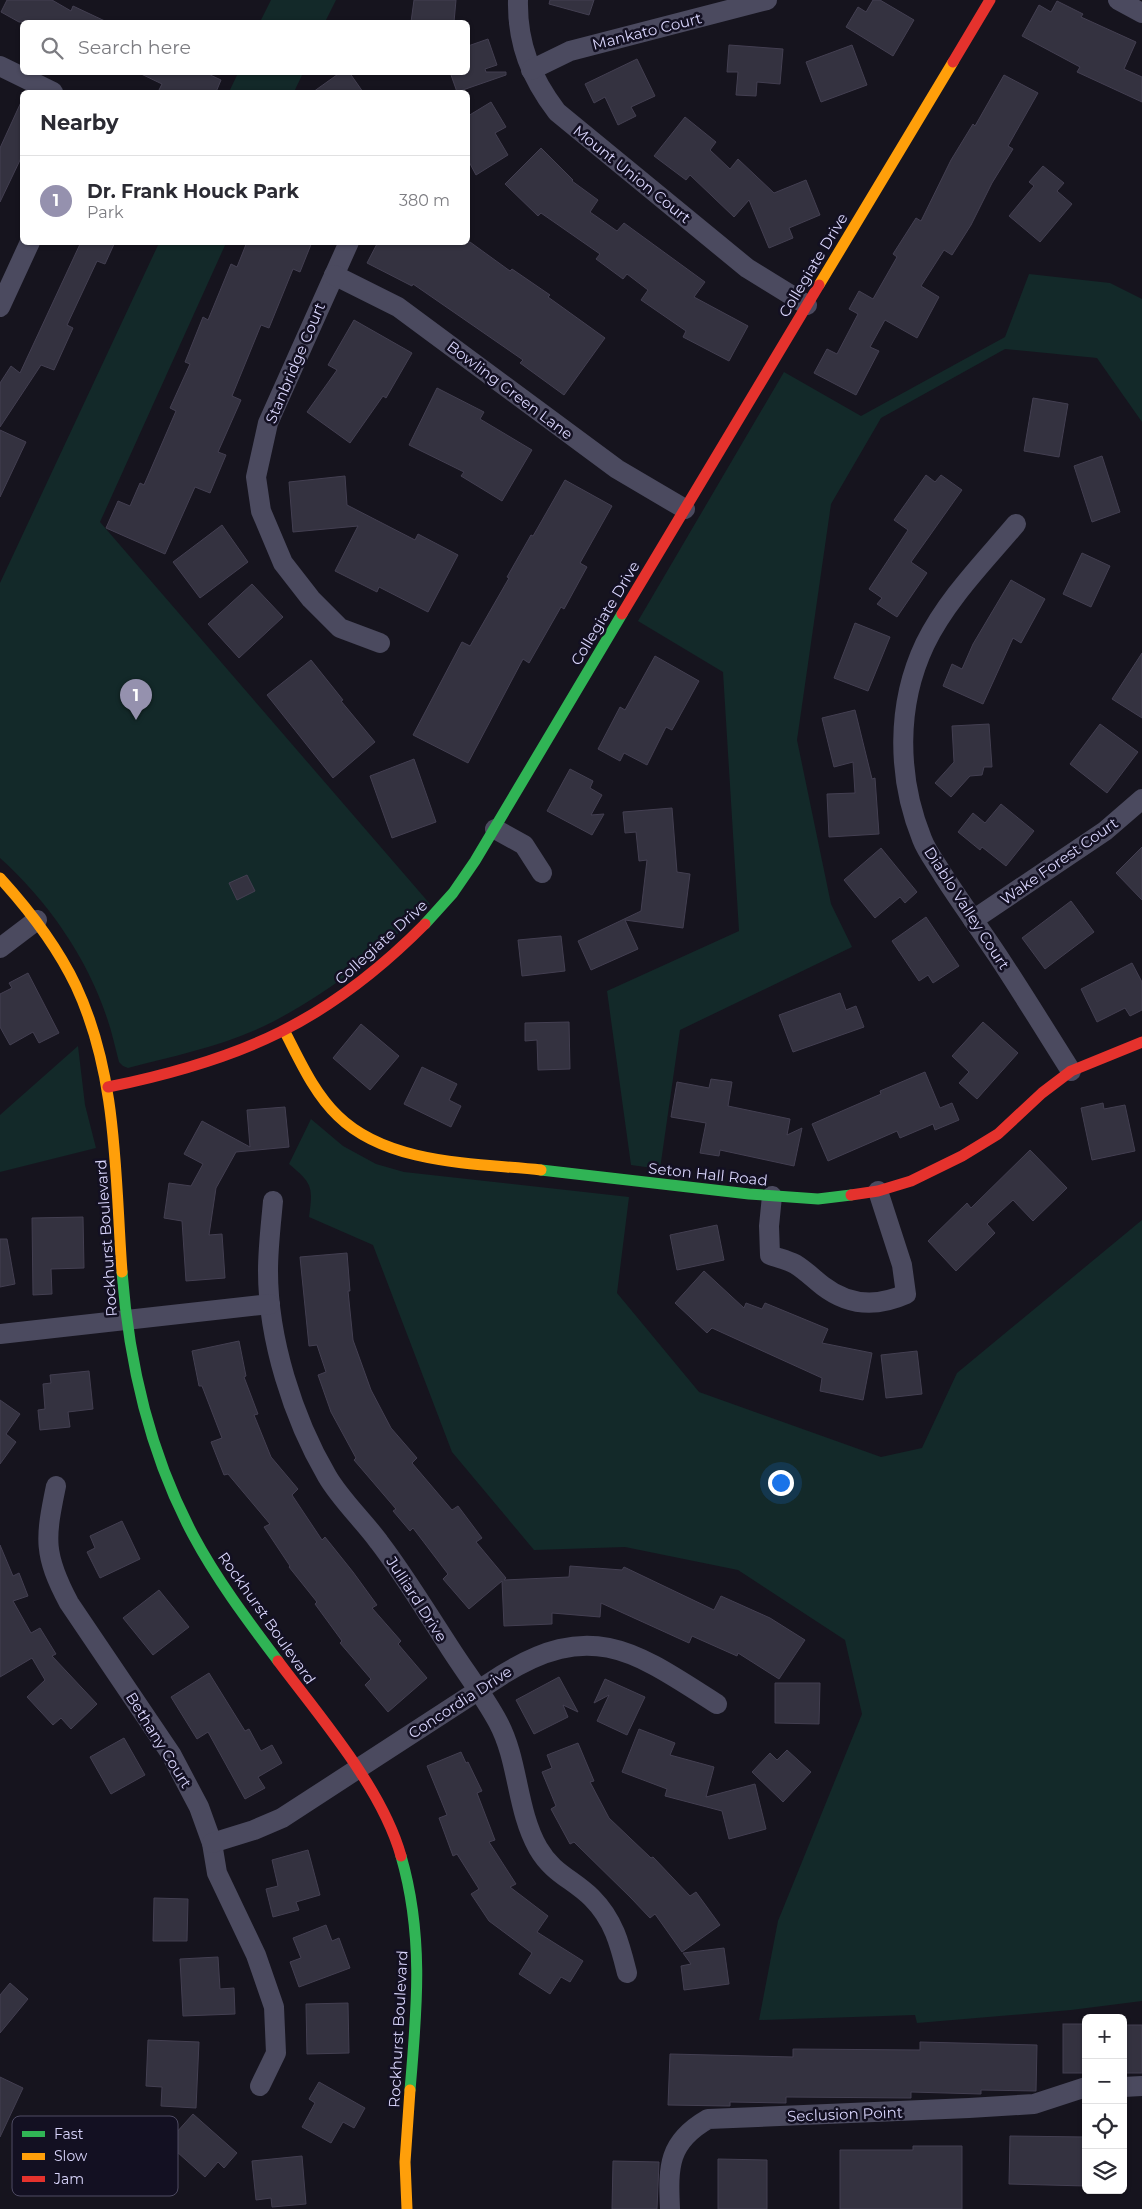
<!DOCTYPE html>
<html lang="en">
<head>
<meta charset="utf-8">
<style>
	:root { --surface:#fff; --page:#f7f7f7; --text:#2b2b33; --muted:#7c7c81; --line:#e1e1e2; --accent:#9591ae }
	body { margin:0; font-family:Montserrat,sans-serif; background:var(--page); color:var(--text) }
	.controls { position:absolute; right:15px; bottom:15px; display:grid; overflow:hidden; border-radius:8px; box-shadow:0 1px 4px #0004 }
	.controls button { width:45px; height:45px; display:grid; place-items:center; padding:0; border:0; border-bottom:1px solid var(--line); background:var(--surface); color:var(--text); font:25px sans-serif }
	.you { position:absolute; left:780px; top:1482px; width:18px; height:18px; margin:-12px; border:4px solid #fff; border-radius:50%; background:#1a73e8; box-shadow:0 0 0 8px #1a73e833 }
	.badge { display:grid; place-items:center; width:32px; height:32px; border-radius:50%; background:var(--accent); color:#fff; font-size:16px; font-weight:700 }
	.pin { position:absolute; translate:-50% -41px; filter:drop-shadow(0 1px 2px #0008) }
	.pin::after { content:''; position:absolute; top:26px; width:18px; height:15px; background:inherit; clip-path:polygon(0 0,100% 0,50% 100%) }
	.list { margin:0; padding:0; list-style:none }
	h2 { display:flex; justify-content:space-between; align-items:center; height:65px; margin:0; padding:0 20px; font-size:21px }
	h2 small { font-size:16px; font-weight:400; color:var(--muted) }
	.list li { display:grid; grid-template-columns:32px 1fr auto; gap:15px; align-items:center; box-sizing:border-box; height:90px; padding:0 20px; border-top:1px solid var(--line) }
	.list b { display:block; font-size:19px; white-space:nowrap }
	.list p { margin:0; font-size:16px; white-space:nowrap; color:var(--muted) }
	.list em { font-size:16px; font-style:normal; color:var(--muted) }
	.icon { flex:none; width:28px; height:28px; fill:none; stroke:currentColor; stroke-width:2; stroke-linecap:round; stroke-linejoin:round }
	.map { position:relative; flex:none; width:1142px; height:2209px; overflow:hidden }
	.search { position:absolute; background:var(--surface); box-shadow:0 1px 4px #0004; left:20px; top:20px; width:450px; height:55px; display:flex; align-items:center; gap:12px; box-sizing:border-box; padding:0 18px; border-radius:8px; color:var(--muted); font-size:19px }
	.panel { position:absolute; background:var(--surface); box-shadow:0 1px 4px #0004; left:20px; top:90px; width:450px; height:155px; border-radius:8px }
	.map>svg:first-child { display:block }
	.green { fill:#132929 }
	.building { fill:#343240; stroke:#433f51 }
	.lines { fill:none; stroke-linecap:round; stroke-linejoin:round }
	.street { stroke:#4b4a5f; stroke-width:20 }
	.fast { stroke:#30b455; stroke-width:11 }
	.slow { stroke:#ff9f0a; stroke-width:11 }
	.jam { stroke:#e5322d; stroke-width:11 }
	.labels { text-anchor:middle; dominant-baseline:central; stroke-width:5; stroke-linejoin:round; paint-order:stroke }
	.street-label { font-size:15px; fill:#d9d5fc; stroke:#131022 }
	.key { fill:#131022; stroke:#4e4b63; stroke-width:1 }
	.key-label { font-size:14px; fill:#d9d5fc }
</style>
</head>
<body>
<div class="map">
<svg width="1142" height="2209" viewBox="0 0 1142 2209">
	<rect width="100%" height="100%" fill="#16141e"/>
	<g class="green">
		<path d="M271 0H336L325 22H260Z"/>
		<path d="M238 73V72L303 73 294 92H229Z"/>
		<path d="M159 243H226L100 522 430 904C381 951 325 997 262 1027 220 1047 173 1056 128 1068L123 1066 119 1062C115 1047 112 1032 107 1018 87 957 47 900 0 858V583Z"/>
		<path d="M1029 274 1110 283 1142 299V422L1097 358 1005 349 881 418 831 504 797 740 831 904 852 947 680 1030 660 1169 631 1165 607 991 739 931 723 672 638 621 784 372 861 416 1005 337Z"/>
		<path d="M78 1046 85 1105 96 1148 0 1172V1115Z"/>
		<path d="M311 1119 343 1146 376 1164 404 1172 629 1197 617 1293 699 1392 881 1457 922 1448 957 1373 1142 1220V2001L1071 2010 917 2023 915 2015 759 2020 778 1921 862 1714 845 1640 738 1570 625 1547 534 1550 452 1452 373 1245 309 1217C313 1187 313 1184 289 1164Z"/>
	</g>
	<g class="building">
		<path d="M7 0H52L71 11 73 6 107 22H19L1 12Z"/>
		<path d="M414 0H456L454 22H411Z"/>
		<path d="M550 0H594L589 15 549 4Z"/>
		<path d="M873 0H880L914 20 893 56 846 27 858 7 866 12Z"/>
		<path d="M1057 1 1083 14 1081 17 1136 42 1124 69 1142 77V102L1077 72 1080 67 1022 36 1039 5 1051 12Z"/>
		<path d="M488 39 497 65 485 69 486 72H506V75L457 92 450 72H468V46Z"/>
		<path d="M729 45 783 49 780 84 757 82 756 96 736 95 738 72H727Z"/>
		<path d="M852 45 867 85 821 102 806 62Z"/>
		<path d="M637 59 655 96 631 107 636 116 618 125 605 97 594 103 585 84Z"/>
		<path d="M137 72H204L221 80 216 92H158L162 84Z"/>
		<path d="M341 72H349L363 92H313Z"/>
		<path d="M1004 75 1038 93 1008 146 1013 149 992 183 971 225 952 255 944 250 921 286 939 297 917 338 885 320 870 347 879 351 856 395 814 373 827 349 837 354 858 314 849 309 859 291 873 299 897 257 893 254 916 218 921 221 951 160 973 124 975 126Z"/>
		<path d="M22 100V156L0 202V148Z"/>
		<path d="M491 102 506 127 495 133 508 155 476 175 468 160V116Z"/>
		<path d="M685 117 716 142 710 150 730 169 738 159 774 193 806 180 820 215 789 228 793 238 769 248 749 200 734 217 690 175 686 180 654 156Z"/>
		<path d="M541 148 573 180 572 181 598 200 590 212 617 231 624 223 705 282 694 297 748 326 729 361 683 337 686 331 641 300 648 290 627 274 623 279 596 259 600 254 541 213 538 216 505 184Z"/>
		<path d="M1043 166 1064 183 1057 191 1072 204 1040 242 1009 216 1034 186 1029 182Z"/>
		<path d="M81 242H115L105 264 97 261 67 325 73 328 54 370 41 365 0 427V383L11 366 20 373Z"/>
		<path d="M247 242H312L300 272 293 269 269 328 261 325 232 396 241 400 218 452 226 455 210 493 195 487 165 554 106 528 118 501 130 506 140 483 144 485 176 411 170 408 190 364 185 362 203 317 208 320 231 264 237 267Z"/>
		<path d="M378 242H470L510 271 512 269 550 295 548 297 605 338 564 395 520 363 523 360 413 284 412 286 367 263Z"/>
		<path d="M354 320 412 353 386 398 383 396 350 443 307 412 337 370 328 365Z"/>
		<path d="M437 388 484 412 480 419 532 450 502 501 461 476 464 472 409 445Z"/>
		<path d="M1033 398 1068 404 1059 457 1024 451Z"/>
		<path d="M0 430 26 442 0 497Z"/>
		<path d="M1102 456 1120 512 1092 522 1074 466Z"/>
		<path d="M926 475 935 482 941 475 962 490 911 562 927 573 897 617 877 604 882 598 869 589 908 530 894 520Z"/>
		<path d="M345 476 347 505 415 540 418 534 458 555 428 612 379 587 377 592 335 571 358 526 293 532 289 482Z"/>
		<path d="M565 480 612 506 580 563 587 567 564 609 561 607 529 663 523 659 468 763 413 735 462 642 470 646 509 578 507 577 531 535 533 536Z"/>
		<path d="M222 525 248 562 200 598 173 562Z"/>
		<path d="M1082 553 1110 566 1091 607 1063 594Z"/>
		<path d="M1011 580 1045 599 1021 643 1013 638 983 704 943 686 952 664 962 669 973 644Z"/>
		<path d="M252 584 283 617 239 658 208 624Z"/>
		<path d="M855 623 890 637 868 691 834 678Z"/>
		<path d="M1142 653V718L1112 699Z"/>
		<path d="M655 656 699 681 672 730 666 727 647 765 624 753 620 761 598 749 620 707 625 710Z"/>
		<path d="M311 660 343 700 341 701 375 742 333 778 267 695Z"/>
		<path d="M855 710 872 779 875 778 879 834 829 837 827 794 855 793 853 762 834 767 822 718Z"/>
		<path d="M989 724 992 767H984L982 775 970 776 951 797 935 783 954 762 952 726Z"/>
		<path d="M1100 724 1138 752 1107 793 1070 764Z"/>
		<path d="M414 759 436 822 392 838 370 776Z"/>
		<path d="M570 769 593 781 590 788 602 795 591 815 604 814 592 835 547 811Z"/>
		<path d="M1001 804 1034 831 1006 866 982 847 980 850 958 832 973 813 985 823Z"/>
		<path d="M672 808 677 872 690 874 683 928 625 920 638 949 591 970 578 941 641 911 647 860 639 861 636 832 625 833 623 812Z"/>
		<path d="M1142 847V900L1116 873Z"/>
		<path d="M881 848 917 892 905 903 900 897 875 918 844 880Z"/>
		<path d="M247 875 255 891 237 900 229 883Z"/>
		<path d="M1071 901 1094 932 1045 969 1022 938Z"/>
		<path d="M926 917 959 966 933 983 928 975 919 981 892 941Z"/>
		<path d="M561 936 565 971 522 976 518 940Z"/>
		<path d="M1132 963 1142 982V1010L1130 1016 1125 1008 1097 1022 1081 989Z"/>
		<path d="M28 973 59 1033 39 1043 33 1032 10 1045 0 1027V994L12 988 9 983Z"/>
		<path d="M840 993 846 1010 856 1006 864 1027 793 1052 779 1015Z"/>
		<path d="M569 1022 570 1069 538 1070 537 1040 525 1041V1023Z"/>
		<path d="M983 1022 1018 1053 977 1099 959 1083 969 1072 952 1056Z"/>
		<path d="M361 1024 399 1056 370 1090 333 1058Z"/>
		<path d="M422 1067 457 1084 449 1100 461 1106 451 1127 404 1104Z"/>
		<path d="M925 1072 940 1108 952 1103 959 1120 935 1130 933 1124 900 1138 897 1131 828 1161 812 1124 881 1094 880 1091Z"/>
		<path d="M711 1079 732 1082 728 1106 790 1119 787 1135 802 1128 794 1166 720 1150 719 1156 700 1153 706 1123 671 1117 677 1082 709 1088Z"/>
		<path d="M1103 1103 1104 1109 1125 1105 1135 1151 1092 1160 1081 1108Z"/>
		<path d="M285 1107 289 1147 236 1152 216 1188 209 1235 222 1234 225 1278 186 1281 182 1221 164 1218 169 1183 191 1186 203 1164 184 1154 202 1121 250 1147 247 1110Z"/>
		<path d="M1030 1150 1067 1188 1033 1221 1013 1200 987 1224 995 1233 956 1271 928 1241 967 1203 971 1208Z"/>
		<path d="M83 1217 84 1268 51 1269 52 1294 33 1295 32 1218Z"/>
		<path d="M717 1225 724 1260 677 1270 670 1235Z"/>
		<path d="M0 1239H7L15 1284 0 1287Z"/>
		<path d="M347 1253 350 1291H348L353 1340 371 1390 391 1428 417 1458 412 1463 452 1510 458 1506 482 1538 476 1542 506 1578 504 1580 569 1577 570 1566 622 1570 624 1567 714 1610 721 1596 770 1618 805 1640 779 1679 738 1653 737 1656 692 1636 689 1643 601 1603 600 1617 552 1613V1624L504 1626 502 1581 469 1609 443 1579 448 1574 413 1528 410 1531 393 1511 396 1509 354 1460 356 1458 331 1412 318 1375 326 1372 317 1345 309 1346 300 1257Z"/>
		<path d="M704 1271 744 1308 746 1303 762 1309 765 1303 828 1329 822 1343 872 1353 863 1400 820 1391 822 1378 712 1328 707 1333 675 1303Z"/>
		<path d="M239 1341 246 1376 244 1377 258 1414 254 1415 271 1457 298 1489 292 1495 322 1540 325 1537 353 1572 377 1605 372 1608 401 1641 398 1644 427 1678 388 1712 365 1685 371 1679 340 1643 342 1641 315 1604 317 1602 289 1567 290 1566 264 1527 270 1524 228 1474 224 1475 211 1442 222 1438 202 1386H199L192 1351Z"/>
		<path d="M917 1351 922 1394 886 1398 881 1355Z"/>
		<path d="M89 1371 93 1409 68 1412 70 1427 40 1430 38 1410 45 1409 43 1384 51 1383 50 1375Z"/>
		<path d="M0 1400 20 1414 6 1434 16 1442 0 1464Z"/>
		<path d="M122 1521 140 1559 100 1578 87 1552 95 1548 90 1536Z"/>
		<path d="M0 1545 13 1576 19 1573 28 1596 13 1601 31 1633 40 1628 56 1654 52 1656 97 1704 71 1729 61 1718 53 1725 27 1697 45 1680 32 1658 0 1677Z"/>
		<path d="M159 1590 189 1627 153 1655 123 1618Z"/>
		<path d="M209 1673 245 1731 249 1729 261 1751 272 1745 282 1763 258 1777 265 1788 245 1799 208 1732 197 1739 171 1697Z"/>
		<path d="M559 1677 578 1712 563 1705 568 1717 534 1734 516 1700Z"/>
		<path d="M605 1679 645 1697 627 1735 597 1721 609 1695 594 1703Z"/>
		<path d="M775 1683H820L819 1724 775 1723Z"/>
		<path d="M639 1729 675 1743 670 1755 714 1767 706 1797 755 1784 766 1829 729 1839 722 1811 665 1796 667 1789 622 1772Z"/>
		<path d="M124 1738 145 1775 111 1794 90 1757Z"/>
		<path d="M578 1743 594 1781 590 1782 609 1818 651 1858 653 1857 690 1896 696 1892 720 1925 682 1952 655 1914 650 1918 631 1898 574 1842 570 1844 551 1809 556 1806 542 1772 552 1768 547 1755Z"/>
		<path d="M787 1750 811 1772 783 1802 752 1772 770 1753 777 1760Z"/>
		<path d="M461 1752 466 1763 468 1762 482 1791 477 1793 495 1840 489 1842 516 1884 510 1887 548 1916 537 1932 583 1961 570 1982 561 1977 550 1994 519 1974 532 1953 489 1921 471 1894 479 1889 457 1854 453 1856 439 1818 447 1815 427 1766Z"/>
		<path d="M308 1850 320 1895 296 1902 299 1910 273 1917 266 1889 278 1886 272 1860Z"/>
		<path d="M154 1898 188 1899 187 1941H153Z"/>
		<path d="M326 1925 332 1941 339 1938 350 1968 299 1987 290 1962 301 1958 293 1938Z"/>
		<path d="M724 1948 729 1984 684 1990 681 1966 691 1964 683 1953Z"/>
		<path d="M218 1957 220 1989 234 1988 235 2014 183 2016 180 1959Z"/>
		<path d="M10 1983 28 1999 0 2033V1995Z"/>
		<path d="M348 2003 349 2053 307 2054 306 2004Z"/>
		<rect x="1063" y="2024" width="23" height="49"/>
		<rect x="1123" y="2025" width="19" height="48"/>
		<path d="M148 2040 199 2042 196 2108 161 2106 162 2087 146 2086Z"/>
		<path d="M920 2042 1037 2045 1036 2091 981 2090V2094L911 2092V2098L786 2097V2103L730 2102V2106H727L668 2105 670 2054 793 2057V2049L920 2050Z"/>
		<path d="M0 2077 23 2088 0 2137Z"/>
		<path d="M319 2082 365 2108 354 2128 343 2122 331 2143 302 2127 315 2103 309 2099Z"/>
		<path d="M193 2114 237 2153 224 2168 218 2162 205 2177 167 2143Z"/>
		<path d="M1010 2136 1086 2137V2186L1009 2184Z"/>
		<path d="M913 2146H962V2209H840V2150H913Z"/>
		<path d="M302 2156 306 2204 272 2207 271 2198 256 2200 252 2161Z"/>
		<path d="M718 2159 767 2160V2209H718Z"/>
		<path d="M613 2161 659 2162 657 2209H612Z"/>
	</g>
	<g class="lines">
		<g class="street">
			<path d="M518 0C517 43 531 78 557 112L747 268 807 305"/>
			<path d="M1118 0 1142 13"/>
			<path d="M0 66 53 92"/>
			<path d="M531 70 570 51 767 0"/>
			<path d="M349 242 268 423 256 477 261 511 283 563 311 599 340 628 380 643"/>
			<path d="M334 275 398 307 617 469 685 509"/>
			<path d="M0 307 30 242"/>
			<path d="M1016 524C984 562 947 599 925 644 896 705 897 777 922 839 927 852 936 863 943 875 961 903 980 929 998 956 1023 994 1047 1033 1071 1071"/>
			<path d="M495 829 524 845 542 873"/>
			<path d="M973 920 1105 831 1142 799"/>
			<path d="M0 948 37 920"/>
			<path d="M772 1196 769 1226 770 1255C778 1258 788 1260 795 1264 805 1270 814 1279 823 1286 849 1306 877 1307 906 1294L902 1265 878 1191"/>
			<path d="M273 1201C271 1224 268 1247 268 1271 268 1339 293 1418 327 1476 341 1500 363 1520 379 1542 405 1576 427 1613 450 1648 466 1673 484 1696 498 1722 519 1761 516 1809 538 1848 553 1874 573 1879 592 1898 614 1920 620 1945 627 1973"/>
			<path d="M0 1334 270 1304"/>
			<path d="M56 1486C45 1539 43 1554 69 1603L171 1754 199 1807 212 1843 217 1873 256 1955 274 2007 276 2053 260 2086"/>
			<path d="M212 1843 254 1830 282 1818 502 1675C593 1618 637 1653 717 1704"/>
			<path d="M1123 2087 1142 2086"/>
			<path d="M670 2209C668 2166 668 2142 708 2119L969 2108 1034 2104 1086 2087"/>
		</g>
		<g class="fast">
			<path d="M425 924 453 893 475 861 622 614"/>
			<path d="M541 1170 749 1194 818 1199 851 1195"/>
			<path d="M122 1272C129 1364 150 1454 193 1535 217 1580 248 1621 278 1661"/>
			<path d="M401 1856C424 1935 417 2009 410 2090"/>
		</g>
		<g class="slow">
			<path d="M819 285 953 62"/>
			<path d="M0 878C30 911 57 946 76 986 118 1076 115 1176 122 1272"/>
			<path d="M285 1032C300 1061 314 1093 338 1116 388 1165 476 1163 541 1170"/>
			<path d="M407 2209 405 2162 410 2090"/>
		</g>
		<g class="jam">
			<path d="M953 62 990 0"/>
			<path d="M622 614 819 285"/>
			<path d="M108 1087C241 1060 328 1022 425 924"/>
			<path d="M851 1195 878 1191 911 1181 962 1156 998 1134 1042 1093 1071 1071 1142 1042"/>
			<path d="M278 1661C320 1717 382 1788 401 1856"/>
		</g>
	</g>
	<g class="labels">
		<g class="street-label">
			<text transform="translate(647 31) rotate(-14)">Mankato Court</text>
			<text transform="translate(632 174) rotate(39)">Mount Union Court</text>
			<text transform="translate(813 265) rotate(-59)">Collegiate Drive</text>
			<text transform="translate(295 363) rotate(-67)">Stanbridge Court</text>
			<text transform="translate(510 390) rotate(37)">Bowling Green Lane</text>
			<text transform="translate(605 613) rotate(-59)">Collegiate Drive</text>
			<text transform="translate(1059 861) rotate(-35)">Wake Forest Court</text>
			<text transform="translate(967 908) rotate(57)">Diablo Valley Court</text>
			<text transform="translate(381 942) rotate(-42)">Collegiate Drive</text>
			<text transform="translate(708 1174) rotate(6)">Seton Hall Road</text>
			<text transform="translate(106 1238) rotate(-94)">Rockhurst Boulevard</text>
			<text transform="translate(417 1599) rotate(57)">Julliard Drive</text>
			<text transform="translate(267 1618) rotate(55)">Rockhurst Boulevard</text>
			<text transform="translate(460 1702) rotate(-33)">Concordia Drive</text>
			<text transform="translate(159 1740) rotate(58)">Bethany Court</text>
			<text transform="translate(398 2029) rotate(-87)">Rockhurst Boulevard</text>
			<text transform="translate(845 2114) rotate(-2)">Seclusion Point</text>
		</g>
	</g>
	<rect x="12" y="2116" width="166" height="80" rx="8" class="key"/>
	<rect x="22" y="2131" width="23" height="6" fill="#30b455"/>
	<rect x="22" y="2153" width="23" height="7" fill="#ff9f0a"/>
	<rect x="22" y="2176" width="23" height="6" fill="#e5322d"/>
	<g class="key-label">
		<text x="54" y="2139">Fast</text>
		<text x="54" y="2161">Slow</text>
		<text x="54" y="2184">Jam</text>
	</g>
</svg>
<div class="controls">
<button>+</button>
<button>−</button>
<button><svg class="icon" aria-label="locate" viewBox="0 0 24 24"><circle cx="12" cy="12" r="6"/><path d="M12 2v4M12 18v4M2 12h4M18 12h4"/></svg></button>
<button><svg class="icon" aria-label="layers" viewBox="0 0 24 24"><path d="M12 4l9 5-9 5-9-5zM3 14l9 5 9-5"/></svg></button>
</div>
<div class="you"></div>
<div class="pin badge" style="left:136px;top:720px">1</div>
<div class="search"><svg class="icon" aria-label="search" viewBox="0 0 24 24"><circle cx="10" cy="10" r="6"/><path d="M15 15l6 6"/></svg>Search here</div>
<section class="panel">
<h2>Nearby<small></small></h2>
<ul class="list">
<li><span class="badge">1</span><div><b>Dr. Frank Houck Park</b><p>Park</p></div><em>380 m</em></li>
</ul>
</section>
</div>
</body>
</html>
